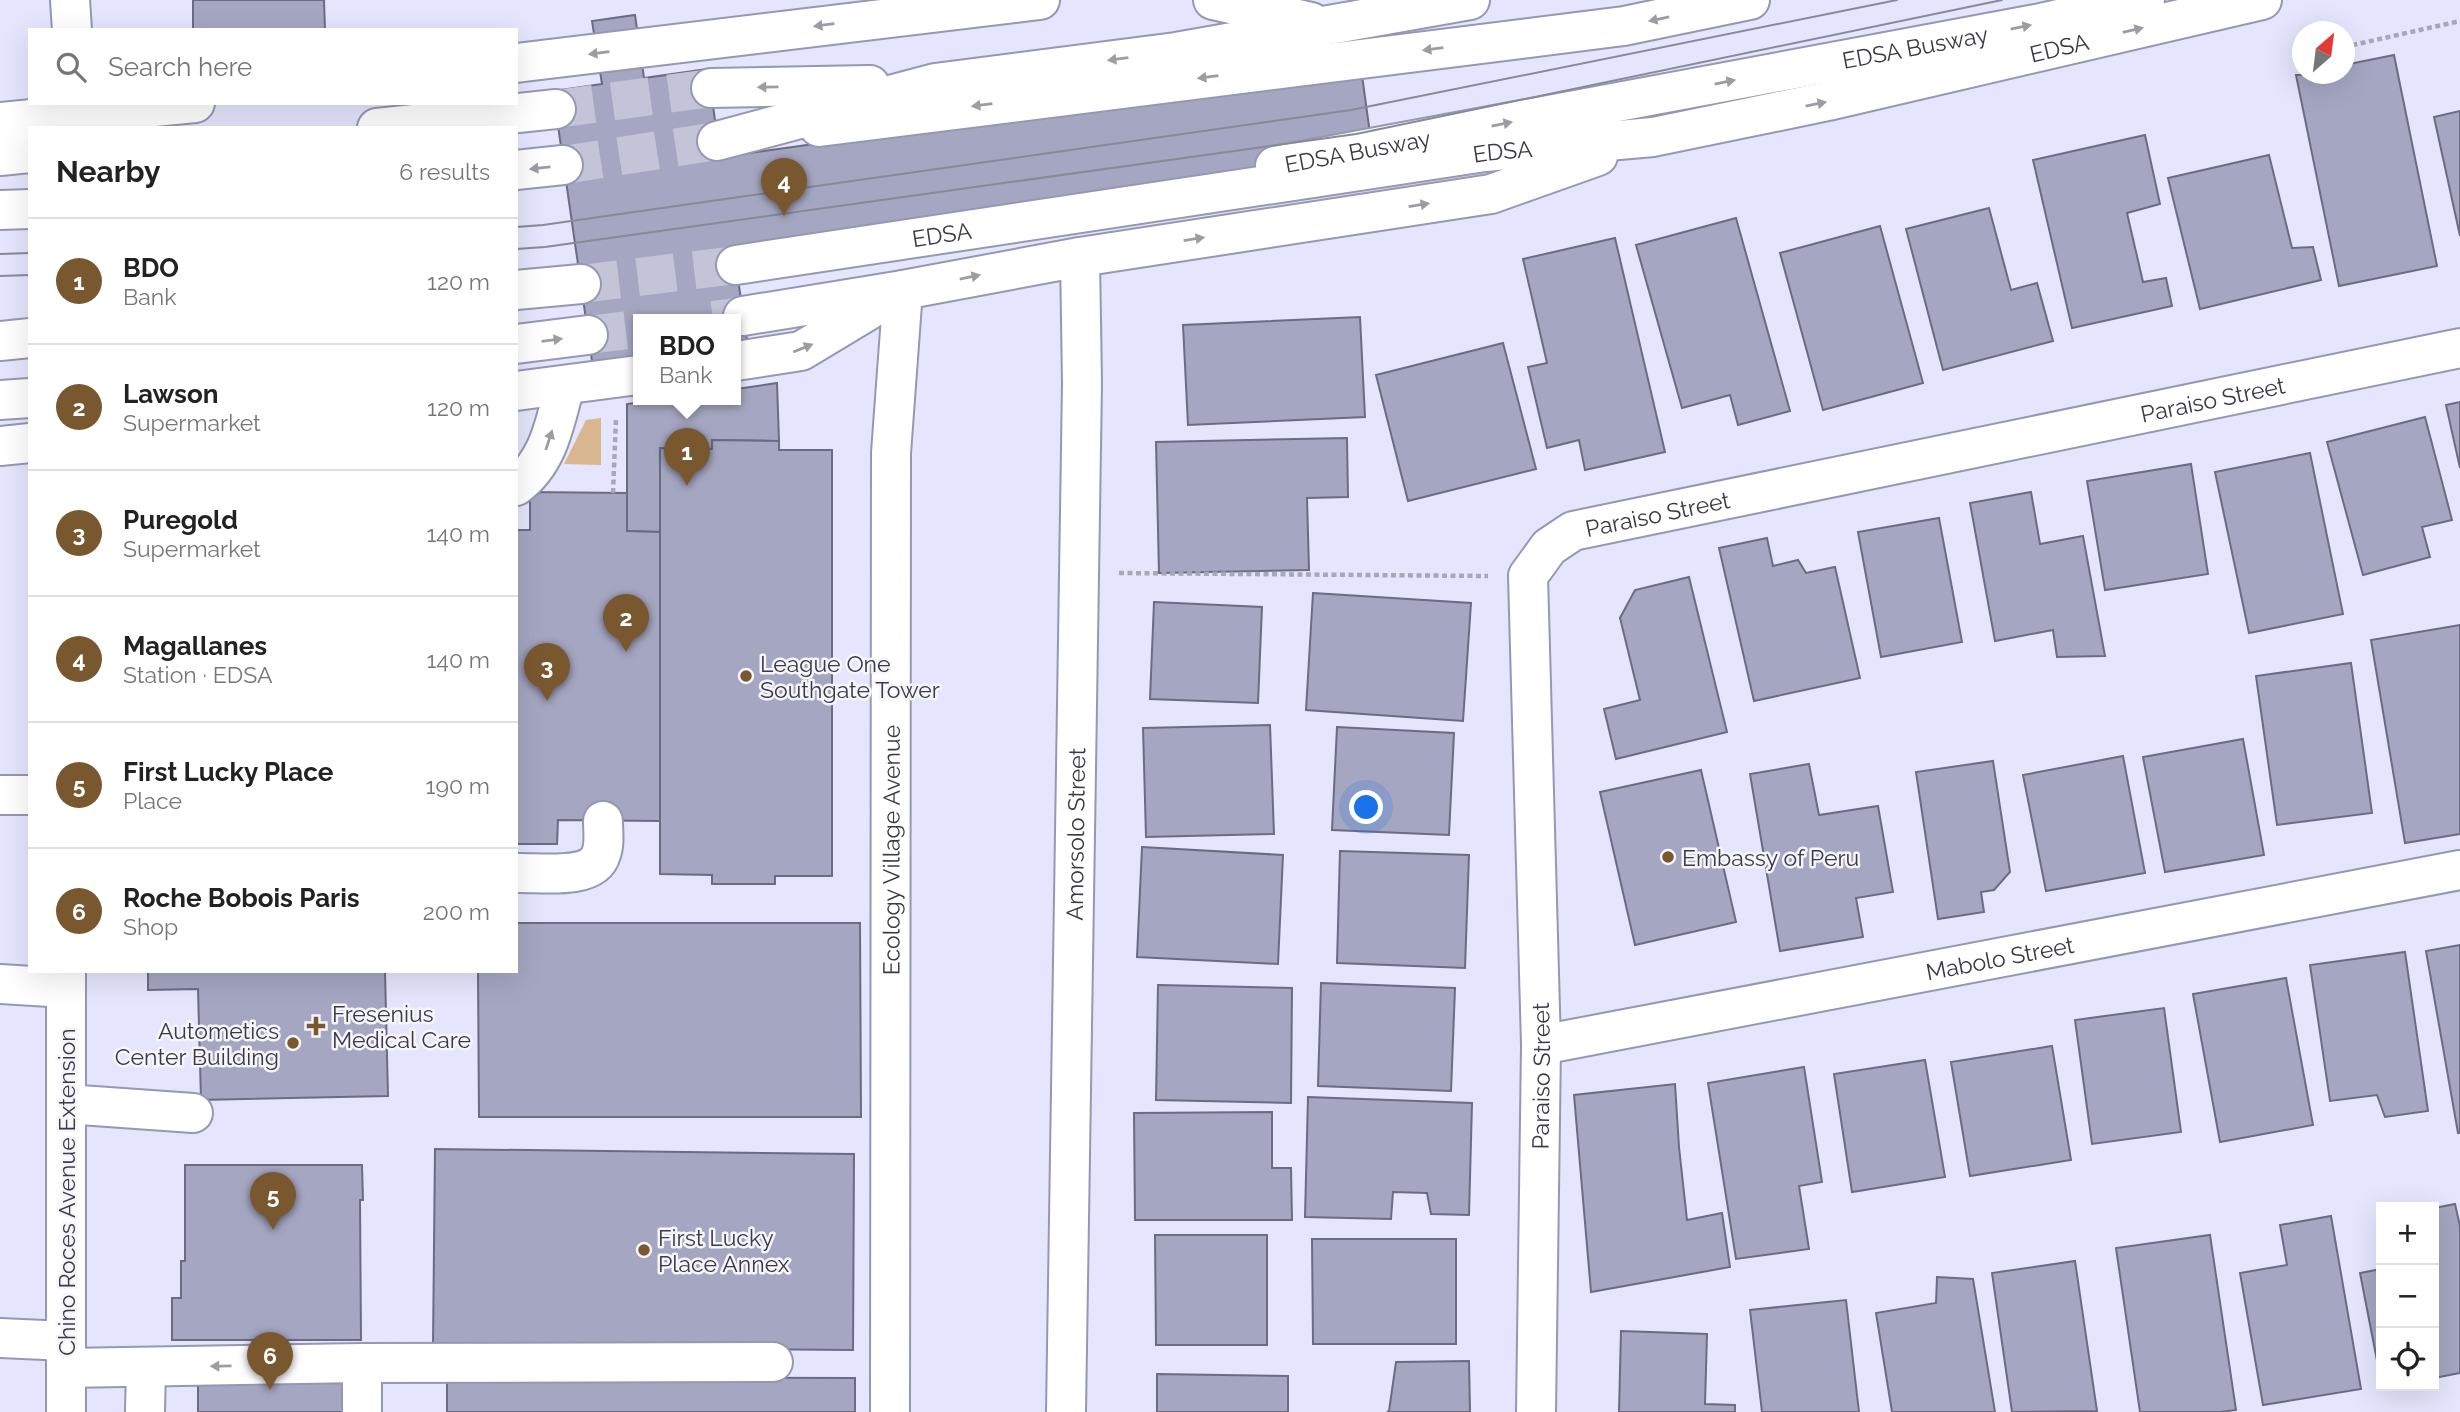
<!DOCTYPE html>
<html lang="en">
<head>
<meta charset="utf-8">
<style>
	:root { --surface:#fff; --page:#f6f6f6; --text:#222; --muted:#767676; --line:#e0e0e0; --accent:#7a582f }
	body { margin:0; font-family:Raleway,sans-serif; background:var(--page); color:var(--text) }
	.controls { position:absolute; right:21px; bottom:21px; display:grid; overflow:hidden; border-radius:0px; box-shadow:0 7px 28px #0002 }
	.controls button { width:63px; height:63px; display:grid; place-items:center; padding:0; border:0; border-bottom:2px solid var(--line); background:var(--surface); color:var(--text); font:35px sans-serif }
	.compass { position:absolute; left:2292px; top:21px; width:63px; height:63px; border-radius:50%; background:var(--surface); box-shadow:0 7px 28px #0002; rotate:28deg }
	.you { position:absolute; left:1367px; top:808px; width:24px; height:24px; margin:-18px; border:5px solid #fff; border-radius:50%; background:#1a73e8; box-shadow:0 0 0 10px #1a73e833 }
	.badge { display:grid; place-items:center; width:46px; height:46px; border-radius:50%; background:var(--accent); color:#fff; font-size:23px; font-weight:700 }
	.pin { position:absolute; translate:-50% -58px; filter:drop-shadow(0 2px 4px #0008) }
	.pin::after { content:''; position:absolute; top:37px; width:24px; height:21px; background:inherit; clip-path:polygon(0 0,100% 0,50% 100%) }
	.popup { position:absolute; left:633px; top:314px; width:108px; height:91px; box-sizing:border-box; display:grid; place-content:center; border-radius:0px; background:var(--surface); filter:drop-shadow(0 2px 5px #0005); font-size:23px; white-space:nowrap; color:var(--muted) }
	.popup b { font-size:26px; color:var(--text) }
	.popup::after { content:''; position:absolute; left:50%; top:100%; margin-left:-14px; border:14px solid transparent; border-top-color:var(--surface) }
	.list { margin:0; padding:0; list-style:none }
	h2 { display:flex; justify-content:space-between; align-items:center; height:91px; margin:0; padding:0 28px; font-size:30px }
	h2 small { font-size:23px; font-weight:400; color:var(--muted) }
	.list li { display:grid; grid-template-columns:46px 1fr auto; gap:21px; align-items:center; box-sizing:border-box; height:126px; padding:0 28px; border-top:2px solid var(--line) }
	.list b { display:block; font-size:26px; white-space:nowrap }
	.list p { margin:0; font-size:23px; white-space:nowrap; color:var(--muted) }
	.list em { font-size:23px; font-style:normal; color:var(--muted) }
	.icon { flex:none; width:38px; height:38px; fill:none; stroke:currentColor; stroke-width:2; stroke-linecap:round; stroke-linejoin:round }
	.map { position:relative; flex:none; width:2460px; height:1412px; overflow:hidden }
	.search { position:absolute; background:var(--surface); box-shadow:0 7px 28px #0002; left:28px; top:28px; width:490px; height:77px; display:flex; align-items:center; gap:18px; box-sizing:border-box; padding:0 24px; border-radius:0px; color:var(--muted); font-size:26px }
	.panel { position:absolute; background:var(--surface); box-shadow:0 7px 28px #0002; left:28px; top:126px; width:490px; height:847px; border-radius:0px }
	.map>svg:first-child { display:block }
	.green { fill:#d8b790 }
	.building { fill:#a5a6c1; stroke:#6b6b84; stroke-width:2 }
	.lines { fill:none; stroke-linecap:round; stroke-linejoin:round }
	.highway-tunnel { stroke:#c3c4d8; stroke-width:38; stroke-dasharray:38 19; stroke-linecap:butt }
	.minor-casing { stroke:#9697b2; stroke-width:42 }
	.major-casing { stroke:#9697b2; stroke-width:42 }
	.highway-casing { stroke:#9697b2; stroke-width:42 }
	.path { stroke:#a6a7b9; stroke-width:4.5; stroke-dasharray:5 3.5; stroke-linecap:butt }
	.minor { stroke:#fff; stroke-width:38 }
	.major { stroke:#fff; stroke-width:38 }
	.highway { stroke:#fff; stroke-width:38 }
	.tram { stroke:#888999; stroke-width:2 }
	.oneway { fill:#9c9ca2 }
	.poi-dot { fill:#7a582f; stroke:#f5f5fb; stroke-width:2.5 }
	.labels { text-anchor:middle; dominant-baseline:central; stroke-width:5; stroke-linejoin:round; paint-order:stroke }
	.street-label { font-size:23px; fill:#393a45; stroke:#f5f5fb }
	.poi-label { font-size:23px; fill:#393a45; stroke:#f5f5fb; text-anchor:start }
</style>
</head>
<body>
<div class="map">
<svg width="2460" height="1412" viewBox="0 0 2460 1412">
	<rect width="100%" height="100%" fill="#e5e6fd"/>
	<path class="green" d="M601 418V465L564 464 586 420Z"/>
	<g class="building">
		<path d="M193 0H324L325 30H193Z"/>
		<path d="M635 15 644 78 708 69 720 157 1361 68 1374 163 734 252 748 347 736 348V320H638V362L593 368 553 91 602 84 592 21Z"/>
		<path d="M2394 55 2437 266 2339 286 2296 75 2344 74V65Z"/>
		<path d="M2460 111V236L2434 117Z"/>
		<path d="M2145 135 2160 204 2127 213 2143 282 2166 278 2172 306 2072 328 2033 160Z"/>
		<path d="M2269 155 2292 248 2313 247 2321 280 2200 309 2168 178Z"/>
		<path d="M1989 208 2011 290 2037 283 2053 341 1943 370 1906 229Z"/>
		<path d="M1736 218 1790 411 1738 425 1730 395 1682 408 1636 245Z"/>
		<path d="M1880 226 1923 383 1823 410 1780 253Z"/>
		<path d="M1615 238 1665 452 1585 470 1579 440 1547 448 1528 367 1547 363 1523 259Z"/>
		<path d="M1360 317 1365 417 1188 425 1183 325Z"/>
		<path d="M1503 343 1536 469 1408 501 1376 375Z"/>
		<path d="M777 383 779 441 712 440V449L660 448V532L627 531V404L655 400H736V389Z"/>
		<path d="M2460 402V468L2446 405Z"/>
		<path d="M2425 417 2452 520 2422 527 2430 557 2363 575 2327 442Z"/>
		<path d="M1347 438 1348 497 1307 498 1309 570 1159 573 1156 442Z"/>
		<path d="M712 440 779 441V450H832V876H775V884H712V875L660 874V448L712 449Z"/>
		<path d="M2310 453 2343 614 2249 633 2215 472Z"/>
		<path d="M2191 464 2208 574 2105 590 2087 481Z"/>
		<path d="M530 492 627 493V531L660 532V821L558 820 557 844H516V530H530Z"/>
		<path d="M2031 492 2040 544 2083 536 2105 656 2057 657 2053 630 1995 641 1970 503Z"/>
		<path d="M1939 518 1962 642 1881 657 1858 532Z"/>
		<path d="M1767 538 1773 566 1798 560 1806 573 1835 567 1860 678 1754 701 1719 548Z"/>
		<path d="M1689 577 1727 732 1616 759 1604 709 1640 700 1620 618 1635 590Z"/>
		<path d="M1313 593 1471 603 1463 721 1306 710Z"/>
		<path d="M1154 602 1262 607 1258 703 1150 699Z"/>
		<path d="M2460 625V834L2405 843 2371 640Z"/>
		<path d="M2351 663 2372 813 2277 825 2256 676Z"/>
		<path d="M1270 725 1274 834 1146 837 1143 728Z"/>
		<path d="M1337 727 1454 733 1449 835 1332 830Z"/>
		<path d="M2243 739 2264 855 2165 872 2143 757Z"/>
		<path d="M2123 756 2145 873 2046 891 2023 775Z"/>
		<path d="M1993 761 2010 872 1994 890 1981 892 1984 912 1938 919 1916 772Z"/>
		<path d="M1809 764 1819 815 1878 806 1893 892 1856 898 1863 937 1780 951 1750 774Z"/>
		<path d="M1701 770 1736 922 1635 945 1600 792Z"/>
		<path d="M1142 847 1283 855 1278 964 1137 957Z"/>
		<path d="M1340 851 1469 855 1465 968 1337 963Z"/>
		<path d="M516 923H860L861 1117H479L478 971H516Z"/>
		<path d="M2460 945V1133H2458L2426 951Z"/>
		<path d="M2405 952 2428 1111 2385 1117 2377 1095 2330 1101 2310 965Z"/>
		<path d="M148 971H385L388 1096 201 1100 198 989 148 990Z"/>
		<path d="M2286 978 2313 1125 2220 1142 2193 994Z"/>
		<path d="M1321 983 1455 988 1451 1091 1318 1086Z"/>
		<path d="M1158 985 1292 988 1291 1103 1156 1100Z"/>
		<path d="M2164 1008 2181 1132 2092 1144 2075 1020Z"/>
		<path d="M2052 1046 2071 1160 1970 1176 1951 1062Z"/>
		<path d="M1925 1060 1945 1177 1852 1192 1834 1074Z"/>
		<path d="M1804 1067 1822 1182 1799 1186 1809 1249 1736 1259 1708 1083Z"/>
		<path d="M1675 1084 1679 1147 1687 1220 1722 1213 1730 1267 1591 1292 1574 1095Z"/>
		<path d="M1308 1097 1472 1103 1469 1215 1431 1214 1427 1193 1393 1192 1391 1219 1305 1217Z"/>
		<path d="M1272 1112V1168H1291L1292 1220H1135L1134 1113Z"/>
		<path d="M435 1149 854 1154 853 1350 433 1346Z"/>
		<path d="M185 1165H362L363 1200H360L361 1340H172V1298H181V1261H185Z"/>
		<path d="M2455 1204 2460 1226V1373L2434 1378V1208Z"/>
		<path d="M2331 1216 2361 1389 2263 1405 2240 1273 2287 1265 2280 1225Z"/>
		<path d="M1155 1235H1267V1345H1156Z"/>
		<path d="M2210 1235 2236 1410 2221 1412H2140L2116 1248Z"/>
		<path d="M1312 1239H1456V1344H1313Z"/>
		<path d="M2075 1261 2097 1411 2012 1412 1992 1273Z"/>
		<path d="M2381 1269V1381L2360 1273Z"/>
		<path d="M1937 1277 1973 1279 1995 1412H1892L1876 1313 1936 1303Z"/>
		<path d="M1846 1300 1859 1412H1762L1750 1310Z"/>
		<path d="M1621 1331 1707 1334 1705 1404 1735 1405V1412H1619Z"/>
		<path d="M1469 1361 1470 1412H1387L1389 1411 1396 1362Z"/>
		<path d="M198 1367 342 1368V1412H198Z"/>
		<path d="M1157 1374 1288 1376V1412H1157Z"/>
		<path d="M447 1377 855 1378V1412H447Z"/>
	</g>
	<g class="lines">
		<g class="highway-tunnel">
			<path d="M556 109 711 88"/>
			<path d="M563 165 717 141"/>
			<path d="M581 284 736 265"/>
			<path d="M713 320 743 316"/>
			<path d="M588 335 638 329"/>
		</g>
		<defs>
			<g id="minor">
				<path d="M819 127 1624 26 1750 0"/>
				<path id="s1" d="M1275 166 2036 24 2145 0"/>
				<path d="M516 486C549 462 555 422 565 385"/>
				<path d="M0 795H30"/>
				<path d="M516 873C539 872 593 881 601 854 605 844 603 831 603 821"/>
				<path d="M0 984 66 988"/>
				<path id="s2" d="M1541 1045 2460 870"/>
				<path d="M66 1104 193 1113"/>
				<path d="M0 1338 66 1341"/>
				<path d="M362 1363V1412"/>
				<path d="M66 1368 362 1363 773 1362"/>
				<path d="M145 1412 146 1367"/>
				<path id="s3" d="M890 1412 891 453 903 290"/>
				<path id="s4" d="M1066 1412 1082 383 1080 257"/>
				<path id="s5" d="M1536 1412 1541 1045 1528 576 1549 547 1573 531 2460 348"/>
			</g>
			<g id="major">
				<path d="M70 0 72 30"/>
				<path d="M66 1412V971"/>
			</g>
			<g id="highway">
				<path d="M1213 0 1311 22"/>
				<path d="M516 63 1040 0"/>
				<path d="M711 88 870 85"/>
				<path d="M0 122 195 103"/>
				<path d="M377 128 556 109"/>
				<path d="M717 141 935 83 1176 52 1470 0"/>
				<path d="M0 156 30 153"/>
				<path d="M516 170 563 165"/>
				<path d="M0 210 30 209"/>
				<path id="s6" d="M736 265 1485 152 1653 137 1828 101 2262 0"/>
				<path d="M516 290 581 284"/>
				<path d="M743 316 903 290 1080 257 1491 194 1598 156"/>
				<path d="M0 341 30 338"/>
				<path d="M516 344 588 335"/>
				<path d="M736 361 801 351 884 301"/>
				<path d="M516 391 638 375"/>
				<path d="M0 400 30 398"/>
				<path d="M0 446 30 443"/>
			</g>
		</defs>
		<use href="#minor" class="minor-casing"/>
		<use href="#major" class="major-casing"/>
		<use href="#highway" class="highway-casing"/>
		<g class="path">
			<path d="M2344 47 2460 21"/>
			<path d="M2297 58 2302 57"/>
			<path d="M613 493 616 418"/>
			<path d="M1119 573 1488 576"/>
		</g>
		<use href="#minor" class="minor"/>
		<use href="#major" class="major"/>
		<use href="#highway" class="highway"/>
		<g class="tram">
			<path d="M516 227 543 225 1351 110 1897 0"/>
			<path d="M516 249 545 247 1356 134 2002 0"/>
			<path d="M0 254 30 253"/>
			<path d="M0 276 30 275"/>
		</g>
	</g>
	<defs><path id="oneway-solid" d="M-6-.8H1V-3.2L6.5 0L1 3.2V.8H-6Z" transform="scale(1.75)"/></defs>
	<g class="oneway">
		<use href="#oneway-solid" transform="translate(1659 19) rotate(168)"/>
		<use href="#oneway-solid" transform="translate(824 25) rotate(173)"/>
		<use href="#oneway-solid" transform="translate(2021 27) rotate(-11)"/>
		<use href="#oneway-solid" transform="translate(2133 30) rotate(-13)"/>
		<use href="#oneway-solid" transform="translate(1433 49) rotate(173)"/>
		<use href="#oneway-solid" transform="translate(599 53) rotate(173)"/>
		<use href="#oneway-solid" transform="translate(1118 59) rotate(173)"/>
		<use href="#oneway-solid" transform="translate(1208 77) rotate(173)"/>
		<use href="#oneway-solid" transform="translate(1725 82) rotate(-11)"/>
		<use href="#oneway-solid" transform="translate(768 87) rotate(179)"/>
		<use href="#oneway-solid" transform="translate(1816 104) rotate(-11)"/>
		<use href="#oneway-solid" transform="translate(982 105) rotate(173)"/>
		<use href="#oneway-solid" transform="translate(1502 124) rotate(-11)"/>
		<use href="#oneway-solid" transform="translate(540 168) rotate(174)"/>
		<use href="#oneway-solid" transform="translate(1419 205) rotate(-9)"/>
		<use href="#oneway-solid" transform="translate(1194 239) rotate(-9)"/>
		<use href="#oneway-solid" transform="translate(970 277) rotate(-11)"/>
		<use href="#oneway-solid" transform="translate(552 340) rotate(-7)"/>
		<use href="#oneway-solid" transform="translate(803 348) rotate(-22)"/>
		<use href="#oneway-solid" transform="translate(549 440) rotate(-72)"/>
		<use href="#oneway-solid" transform="translate(221 1366) rotate(179)"/>
	</g>
	<g class="poi-dot">
		<circle cx="746" cy="676" r="7"/>
		<circle cx="1668" cy="857" r="7"/>
		<path d="M312.5 1015.5h7v7h7v7h-7v7h-7v-7h-7v-7h7z"/>
		<circle cx="293" cy="1043" r="7"/>
		<circle cx="644" cy="1250" r="7"/>
	</g>
	<g class="labels">
		<g class="street-label">
			<text stroke="none"><textPath href="#s1" startOffset="651">EDSA Busway</textPath></text>
			<text stroke="none"><textPath href="#s6" startOffset="1342">EDSA</textPath></text>
			<text stroke="none"><textPath href="#s1" startOffset="84">EDSA Busway</textPath></text>
			<text stroke="none"><textPath href="#s6" startOffset="775">EDSA</textPath></text>
			<text stroke="none"><textPath href="#s6" startOffset="208">EDSA</textPath></text>
			<text stroke="none"><textPath href="#s5" startOffset="1554">Paraiso Street</textPath></text>
			<text stroke="none"><textPath href="#s5" startOffset="987">Paraiso Street</textPath></text>
			<text stroke="none"><textPath href="#s4" startOffset="578">Amorsolo Street</textPath></text>
			<text stroke="none"><textPath href="#s3" startOffset="562">Ecology Village Avenue</textPath></text>
			<text stroke="none"><textPath href="#s2" startOffset="467">Mabolo Street</textPath></text>
			<text stroke="none"><textPath href="#s5" startOffset="336">Paraiso Street</textPath></text>
			<text transform="translate(66 1192) rotate(-90)">Chino Roces Avenue Extension</text>
		</g>
		<g class="poi-label">
			<text x="760" y="663">League One<tspan x="760" dy="26">Southgate Tower</tspan></text>
			<text x="1682" y="857">Embassy of Peru</text>
			<text x="332" y="1013">Fresenius<tspan x="332" dy="26">Medical Care</tspan></text>
			<text x="279" y="1030" text-anchor="end">Autometics<tspan x="279" dy="26">Center Building</tspan></text>
			<text x="658" y="1237">First Lucky<tspan x="658" dy="26">Place Annex</tspan></text>
		</g>
	</g>
</svg>
<div class="controls">
<button>+</button>
<button>−</button>
<button><svg class="icon" aria-label="locate" viewBox="0 0 24 24"><circle cx="12" cy="12" r="6"/><path d="M12 2v4M12 18v4M2 12h4M18 12h4"/></svg></button>
</div>
<svg class="compass" viewBox="-18 -18 36 36"><path d="M0-13l5 13h-10z" fill="#e53935"/><path d="M0 13l5-13h-10z" fill="#767676"/></svg>
<div class="you"></div>
<div class="pin badge" style="left:687px;top:486px">1</div>
<div class="popup"><b>BDO</b>Bank</div>
<div class="pin badge" style="left:626px;top:652px">2</div>
<div class="pin badge" style="left:547px;top:701px">3</div>
<div class="pin badge" style="left:784px;top:216px">4</div>
<div class="pin badge" style="left:273px;top:1230px">5</div>
<div class="pin badge" style="left:270px;top:1390px">6</div>
<div class="search"><svg class="icon" aria-label="search" viewBox="0 0 24 24"><circle cx="10" cy="10" r="6"/><path d="M15 15l6 6"/></svg>Search here</div>
<section class="panel">
<h2>Nearby<small>6 results</small></h2>
<ul class="list">
<li><span class="badge">1</span><div><b>BDO</b><p>Bank</p></div><em>120 m</em></li>
<li><span class="badge">2</span><div><b>Lawson</b><p>Supermarket</p></div><em>120 m</em></li>
<li><span class="badge">3</span><div><b>Puregold</b><p>Supermarket</p></div><em>140 m</em></li>
<li><span class="badge">4</span><div><b>Magallanes</b><p>Station · EDSA</p></div><em>140 m</em></li>
<li><span class="badge">5</span><div><b>First Lucky Place</b><p>Place</p></div><em>190 m</em></li>
<li><span class="badge">6</span><div><b>Roche Bobois Paris</b><p>Shop</p></div><em>200 m</em></li>
</ul>
</section>
</div>
</body>
</html>
